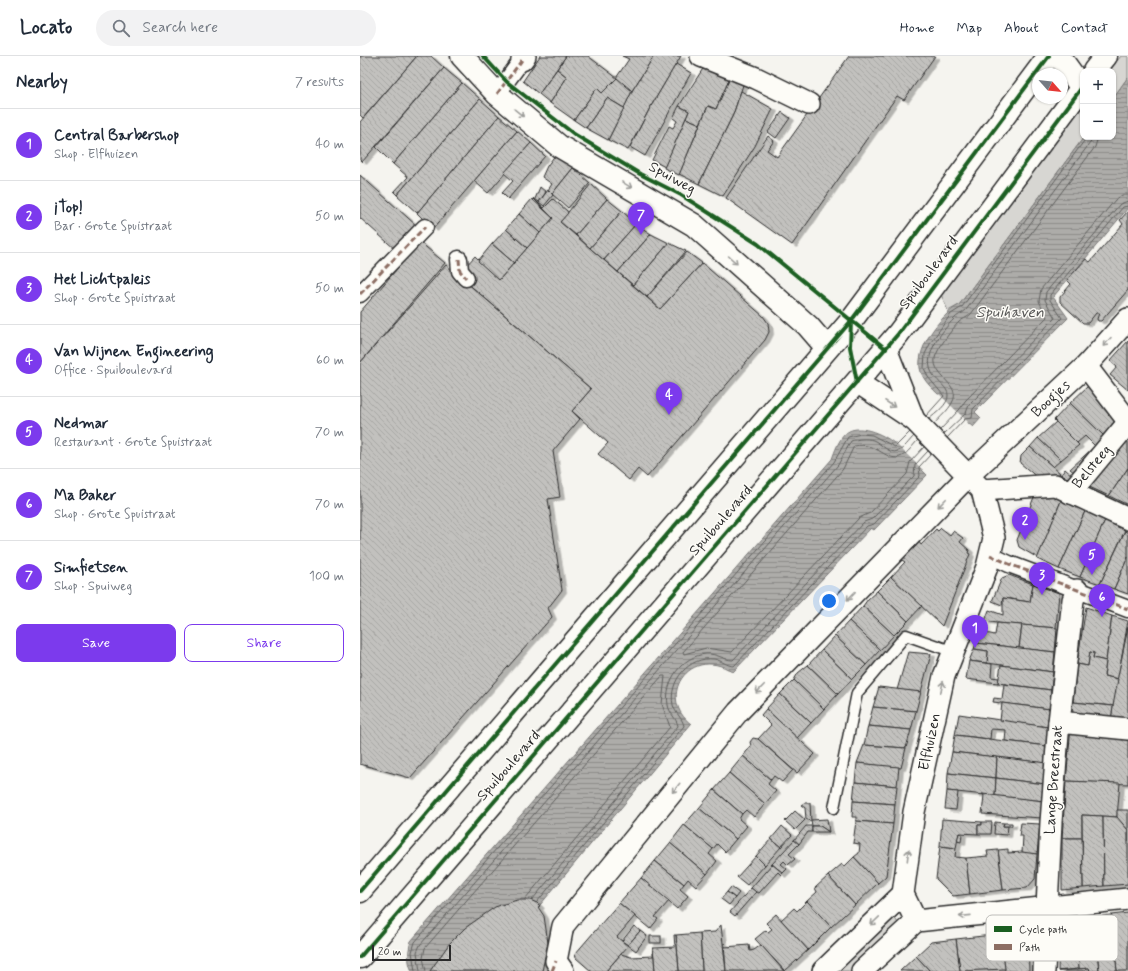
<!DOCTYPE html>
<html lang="en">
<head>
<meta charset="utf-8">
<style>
	:root { --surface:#fff; --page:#f2f2f3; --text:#1f2937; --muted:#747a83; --line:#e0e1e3; --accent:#7c3aed }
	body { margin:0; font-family:Mynerve,sans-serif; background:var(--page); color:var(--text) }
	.controls { position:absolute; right:12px; top:12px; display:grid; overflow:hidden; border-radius:8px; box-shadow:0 1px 3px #0004 }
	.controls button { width:36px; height:36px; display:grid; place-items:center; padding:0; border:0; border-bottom:1px solid var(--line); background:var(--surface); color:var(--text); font:20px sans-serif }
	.compass { position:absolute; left:672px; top:12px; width:36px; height:36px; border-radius:50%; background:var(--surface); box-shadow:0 1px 3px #0004; rotate:117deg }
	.scale { position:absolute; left:12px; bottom:10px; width:79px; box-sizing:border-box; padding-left:4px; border:2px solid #2b2b2b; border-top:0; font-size:11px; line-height:14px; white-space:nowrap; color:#2b2b2b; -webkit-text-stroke:3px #fdfcf7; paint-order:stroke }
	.you { position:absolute; left:469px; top:545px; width:14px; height:14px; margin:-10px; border:3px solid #fff; border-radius:50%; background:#1a73e8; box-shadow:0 0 0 6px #1a73e833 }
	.badge { display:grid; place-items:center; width:26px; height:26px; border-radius:50%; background:var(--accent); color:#fff; font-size:13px; font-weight:700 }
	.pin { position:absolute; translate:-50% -33px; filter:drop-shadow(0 1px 2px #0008) }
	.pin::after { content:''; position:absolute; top:21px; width:14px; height:12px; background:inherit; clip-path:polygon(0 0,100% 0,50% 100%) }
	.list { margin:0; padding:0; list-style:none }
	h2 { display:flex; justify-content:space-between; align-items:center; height:52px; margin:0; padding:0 16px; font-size:17px }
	h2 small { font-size:13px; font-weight:400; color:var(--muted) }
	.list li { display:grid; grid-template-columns:26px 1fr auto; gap:12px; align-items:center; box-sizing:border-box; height:72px; padding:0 16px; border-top:1px solid var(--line) }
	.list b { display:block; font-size:15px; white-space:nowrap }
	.list p { margin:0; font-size:13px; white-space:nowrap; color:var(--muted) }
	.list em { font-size:13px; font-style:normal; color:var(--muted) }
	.actions { display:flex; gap:8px; padding:12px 16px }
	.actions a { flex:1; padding:9px 0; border:1px solid var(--accent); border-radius:8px; text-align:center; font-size:14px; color:var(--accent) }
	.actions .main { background:var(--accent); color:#fff }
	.icon { flex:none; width:22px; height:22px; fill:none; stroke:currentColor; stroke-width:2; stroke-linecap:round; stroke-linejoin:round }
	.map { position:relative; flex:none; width:768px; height:915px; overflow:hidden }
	header { display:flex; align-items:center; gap:24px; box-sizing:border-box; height:56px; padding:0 20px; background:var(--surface); border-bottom:1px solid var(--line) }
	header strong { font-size:19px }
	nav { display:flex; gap:22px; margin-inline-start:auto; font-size:14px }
	.search { width:280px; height:36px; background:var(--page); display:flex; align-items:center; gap:10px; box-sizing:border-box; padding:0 14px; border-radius:22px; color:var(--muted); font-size:15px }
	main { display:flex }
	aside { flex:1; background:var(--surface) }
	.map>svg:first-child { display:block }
	.green { fill:#d7d6d2; stroke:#81807e }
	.water { fill:url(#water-rules); stroke:#797877 }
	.pier { fill:#f5f4ef }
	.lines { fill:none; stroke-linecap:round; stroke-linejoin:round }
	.shore { stroke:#5f5f5d; stroke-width:1 }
	.building { fill:url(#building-back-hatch); stroke:#2b2b2b; filter:url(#shadow) }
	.service-casing { stroke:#2b2b2b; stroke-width:13 }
	.pedestrian-casing { stroke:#2b2b2b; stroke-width:19 }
	.minor-casing { stroke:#2b2b2b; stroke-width:24 }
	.tertiary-casing { stroke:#2b2b2b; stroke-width:25 }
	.service { stroke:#fdfcf7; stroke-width:10 }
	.pedestrian { stroke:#fdfcf7; stroke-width:16 }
	.minor { stroke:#fdfcf7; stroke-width:21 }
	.tertiary { stroke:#fdfcf7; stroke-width:22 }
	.quiet { stroke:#8d6e63; stroke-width:3; stroke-dasharray:6 3; stroke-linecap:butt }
	.cycleway-casing { stroke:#fdfcf7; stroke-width:6 }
	.cycleway { stroke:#1b5e20; stroke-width:4 }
	.oneway { stroke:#9e9e9b }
	.labels { text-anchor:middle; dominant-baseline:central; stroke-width:3; stroke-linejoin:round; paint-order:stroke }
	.street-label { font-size:15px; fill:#2b2b2b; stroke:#fdfcf7 }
	.water-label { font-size:16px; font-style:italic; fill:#585857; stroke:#fdfcf7 }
	.key { fill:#fdfcf7; stroke:#bebdba; stroke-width:1 }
	.key-label { font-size:11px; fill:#2b2b2b }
</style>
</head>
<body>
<header>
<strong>Locato</strong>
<div class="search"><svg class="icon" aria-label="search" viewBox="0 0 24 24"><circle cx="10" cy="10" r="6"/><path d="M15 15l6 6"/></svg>Search here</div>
<nav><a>Home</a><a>Map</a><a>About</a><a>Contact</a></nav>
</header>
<main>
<aside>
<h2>Nearby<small>7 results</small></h2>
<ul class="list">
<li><span class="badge">1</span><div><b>Central Barbershop</b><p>Shop · Elfhuizen</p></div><em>40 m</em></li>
<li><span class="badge">2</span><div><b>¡Top!</b><p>Bar · Grote Spuistraat</p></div><em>50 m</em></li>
<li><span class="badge">3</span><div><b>Het Lichtpaleis</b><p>Shop · Grote Spuistraat</p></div><em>50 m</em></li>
<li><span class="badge">4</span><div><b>Van Wijnen Engineering</b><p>Office · Spuiboulevard</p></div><em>60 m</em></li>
<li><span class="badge">5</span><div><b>Nedmar</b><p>Restaurant · Grote Spuistraat</p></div><em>70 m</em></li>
<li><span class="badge">6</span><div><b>Ma Baker</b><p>Shop · Grote Spuistraat</p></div><em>70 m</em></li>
<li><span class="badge">7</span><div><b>Simfietsen</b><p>Shop · Spuiweg</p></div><em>100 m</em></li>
</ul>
<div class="actions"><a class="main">Save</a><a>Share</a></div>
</aside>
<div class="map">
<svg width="768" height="915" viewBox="0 0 768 915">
	<defs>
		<pattern id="water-rules" width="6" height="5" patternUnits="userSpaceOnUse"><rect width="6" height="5" fill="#adaca9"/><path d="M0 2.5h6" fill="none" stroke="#8d8c8a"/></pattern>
		<pattern id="building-back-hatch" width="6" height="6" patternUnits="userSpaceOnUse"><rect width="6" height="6" fill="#c2c1be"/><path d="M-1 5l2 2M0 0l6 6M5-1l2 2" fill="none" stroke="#a7a6a3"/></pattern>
		<filter id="shadow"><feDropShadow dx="4.5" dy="2.5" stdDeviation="0" flood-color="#0004"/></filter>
	</defs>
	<rect width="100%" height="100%" fill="#f5f4ef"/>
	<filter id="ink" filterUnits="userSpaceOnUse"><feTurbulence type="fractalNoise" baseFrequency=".025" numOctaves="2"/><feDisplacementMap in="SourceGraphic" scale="8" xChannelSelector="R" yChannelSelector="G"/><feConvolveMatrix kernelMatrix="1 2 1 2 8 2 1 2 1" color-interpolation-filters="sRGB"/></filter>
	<g filter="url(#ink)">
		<g class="green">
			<path d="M761 0H768V21L753 42V15H749Z"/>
			<path d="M723 49 724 81 599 249 588 255 580 236Z"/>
			<path d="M534 861 540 870 493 915H476Z"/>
		</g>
		<path class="water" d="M768 21V152L693 241 708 262 615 356 621 362 613 371 607 366 562 414 567 419 514 474 511 472 373 616C331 588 295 640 331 668L125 915H52C47 905 48 895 51 885L472 403C475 395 478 385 485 378 497 366 523 378 534 387L580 340C572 332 562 324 560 312 557 290 581 259 599 249L724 81H753V42Z"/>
		<path class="pier" d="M579 338 608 366 563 414 534 386Z"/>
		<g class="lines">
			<g class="shore">
				<path d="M566 360 584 340 568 321 564 312 565 298 571 286 591 258 602 251 727 81"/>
				<path d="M569 363C575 358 589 348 588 339 588 332 578 326 574 320 560 302 581 276 594 263 597 259 602 258 606 254L730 87 732 81"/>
				<path d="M574 368C580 361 588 355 592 347 603 329 572 321 575 302 577 293 592 273 599 266 602 263 607 262 611 258L735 91 738 81"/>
				<path d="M580 374 600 353 605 345 687 261 679 245 681 233 755 144 762 139H768"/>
				<path d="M584 378 606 357 609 349 695 262 685 244 686 236 760 148 768 145"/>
				<path d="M587 382 605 363 612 362 613 353 702 262 690 244V239L763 151 768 150"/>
				<path d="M558 384C553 389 548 397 542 400 527 408 518 385 494 390L483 413 323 596 324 598 346 592 372 596 499 462 510 457 547 418 550 406 564 391"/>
				<path d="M172 844 318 670C317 663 309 657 308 649 304 625 322 600 346 598 356 597 364 604 373 604L504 466 512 463 554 420 555 409 568 395"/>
				<path d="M177 846 324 670C323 663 315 657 313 649 308 625 329 600 354 603 361 604 367 610 374 610L507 470 514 468 560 420 559 411 571 398"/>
				<path d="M55 915 52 896 55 886 474 406 488 381 501 378 512 379 535 391 550 376"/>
				<path d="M60 915 57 896 60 889 478 409 491 385C498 383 506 382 513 384 521 387 529 399 538 395 544 393 549 385 554 380"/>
				<path d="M66 915 63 902 65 892 302 620H305L302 648 310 671 165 843"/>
			</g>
		</g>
		<g class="building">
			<path d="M0 0H57L3 62 0 59Z"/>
			<path d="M57 0H71L84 12 2 106 0 104V66Z"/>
			<path d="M206 0H228L257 22 242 37 237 32 214 64 190 47 207 21 197 13Z"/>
			<path d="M206 0 179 38 163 25 180 0Z"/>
			<path d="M262 0H294L272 35 256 22 269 3Z"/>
			<path d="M294 0H321L290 52 268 94 248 84 272 35Z"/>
			<path d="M489 0H575L544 44 537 40 432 189 366 142 408 80 414 85 407 94 417 101Z"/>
			<path d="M316 8 331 17 285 100 270 91 290 52Z"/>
			<path d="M344 11 370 22 356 53 348 50 340 68 326 62 329 55 319 50Z"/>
			<path d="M84 12 102 27 33 108 16 91Z"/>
			<path d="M197 13 207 21 190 47 179 38Z"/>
			<path d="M257 22 272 35 264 52 247 42 226 72 214 64 237 32 242 37Z"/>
			<path d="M370 22 383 29 373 59 339 128 319 118 348 50 356 53Z"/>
			<path d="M102 27 120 43 37 139 34 136 48 121 33 108Z"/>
			<path d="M381 35 413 53 395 90 363 140 339 128 373 59Z"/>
			<path d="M247 42 264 52 248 84 226 72Z"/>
			<path d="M120 43 139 60 57 157 37 139Z"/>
			<path d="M319 50 329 55 305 111 292 104 309 70 313 72 317 65 313 62Z"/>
			<path d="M422 56 430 62 416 82 408 76Z"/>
			<path d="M139 60 157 75 73 173 57 157Z"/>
			<path d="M326 62 340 68 319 119 304 112Z"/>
			<path d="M157 75 171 87 128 137 114 125Z"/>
			<path d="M171 87 185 100 148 143 142 137 153 125 144 117Z"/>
			<path d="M196 98 213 112 192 138 188 134 192 128 182 121 187 110Z"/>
			<path d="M213 112 230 127 208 152 192 138Z"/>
			<path d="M0 119 57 170 36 194 0 162Z"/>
			<path d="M231 128 247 143 216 179 200 166Z"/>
			<path d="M180 131 186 136 179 146 175 143Z"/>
			<path d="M188 134 193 139 184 150 179 146Z"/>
			<path d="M173 142 184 152 193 143 207 155 208 157 200 166 300 253 342 207 403 260 408 267 409 276 405 284 287 421 278 413 269 424 238 398 248 387 212 355 231 333 105 225 104 212 115 200 139 224 193 162Z"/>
			<path d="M172 143 193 162 180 177 159 158Z"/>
			<path d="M247 143 262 155 230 192 216 179Z"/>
			<path d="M262 155 276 168 244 204 230 192Z"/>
			<path d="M768 155V234L741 265H738L737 263 739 257H736L728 267H723L700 246V241L711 228 707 224 726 203 730 206 763 168 760 164Z"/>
			<path d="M159 158 180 177 167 192 146 173Z"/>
			<path d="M276 168 291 178 258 216 244 204Z"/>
			<path d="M146 173 167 192 154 207 132 188Z"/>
			<path d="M291 178 309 187 273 229 258 216Z"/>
			<path d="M60 186 85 207 0 307V256Z"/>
			<path d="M309 187 326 195 287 241 273 229Z"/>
			<path d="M132 188 154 207 139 224 118 205Z"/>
			<path d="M327 196 342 207 300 253 287 241Z"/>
			<path d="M86 209 231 333 212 355 220 363 193 395 200 441 188 443 202 534 188 552 192 561 50 722 0 708V307Z"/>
			<path d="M768 285V334L750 319 757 311 750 305Z"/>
			<path d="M728 330 758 368 745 381 710 347Z"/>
			<path d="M710 347 745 381 735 390 725 380 717 387 694 364Z"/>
			<path d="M696 366 719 389 701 404 678 382Z"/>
			<path d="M761 381 768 386V412L749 440 723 428Z"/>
			<path d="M678 382 701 404 693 411 670 391Z"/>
			<path d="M736 389 741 394 719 420 710 413Z"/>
			<path d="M670 391 700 417 696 422H678L660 407 661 400Z"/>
			<path d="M768 412V449L749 440Z"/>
			<path d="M705 413 714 421 712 423 704 421 701 419Z"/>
			<path d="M676 436 703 440 678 502 659 491 657 484Z"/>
			<path d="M703 440 727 451 699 513 677 503Z"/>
			<path d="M727 451 747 460 720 521 699 513Z"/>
			<path d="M745 464 766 472 740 528 720 521Z"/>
			<path d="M581 472 590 479 593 475 603 482 600 486 609 494 608 497 610 498 582 570 531 521 545 506 542 504 559 486 561 489 576 473 578 475Z"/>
			<path d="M765 475 768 477V501L754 533 740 528Z"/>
			<path d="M768 501V538L754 533Z"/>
			<path d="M649 519 673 528 670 546 643 542 642 549 632 545 642 522Z"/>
			<path d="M531 521 562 550 548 565 517 535Z"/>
			<path d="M673 528 699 537 696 572 637 567 625 565 629 554 643 559V542L670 546Z"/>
			<path d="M517 535 548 565 534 579 503 550 508 543Z"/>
			<path d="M503 550 534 579 520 594 489 565Z"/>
			<path d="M726 551 752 560 746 605 733 602 734 597 730 596 728 610 717 608Z"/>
			<path d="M752 560 768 565 758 623 744 620Z"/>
			<path d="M489 565 520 594 506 609 475 580Z"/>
			<path d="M637 567 662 569 659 592 616 587 621 576 635 579Z"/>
			<path d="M662 569 697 572 695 596 659 592Z"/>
			<path d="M768 571V666L751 664 754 640Z"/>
			<path d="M475 580 506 609 492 623 462 594Z"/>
			<path d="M616 587 695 596 693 616 627 607 628 595 614 593Z"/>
			<path d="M614 593 628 595 627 607 609 605Z"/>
			<path d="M462 594 492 623 478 638 448 609Z"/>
			<path d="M548 596 571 598 561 636 537 634Z"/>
			<path d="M730 596 734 597 733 602 746 605 744 620 758 623 753 650 713 646 717 608 728 610Z"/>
			<path d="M609 605 632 608 631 621 639 622 638 627 606 623Z"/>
			<path d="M448 609 478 638 464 653 434 624 438 617Z"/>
			<path d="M641 609 693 616 691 634 638 627Z"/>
			<path d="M434 624 464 653 451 667 420 638Z"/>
			<path d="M644 628 691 634 690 653 633 646 634 642 642 643Z"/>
			<path d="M519 631 561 636 556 655 513 651Z"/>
			<path d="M420 638 451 667 437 682 406 653Z"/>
			<path d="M713 646 753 650 751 664 711 661Z"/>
			<path d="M642 647 690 653 688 671 640 665Z"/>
			<path d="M513 651 556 655 551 674 508 670Z"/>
			<path d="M406 653 455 698 437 717 398 683 411 669 401 659Z"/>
			<path d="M599 658 688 671 687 690 645 685 646 674 631 673 630 683 595 679Z"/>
			<path d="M508 670 551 674 546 692 504 689Z"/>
			<path d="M711 671 768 679V728L706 725Z"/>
			<path d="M595 679 687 690 686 707 592 696Z"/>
			<path d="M393 682 398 683 433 714 422 726 414 720 411 724 383 700 391 690 390 686Z"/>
			<path d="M504 689 546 692 541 712 497 707Z"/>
			<path d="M592 696 637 701 636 722 588 717Z"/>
			<path d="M383 700 411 724 408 728 416 735 405 748 369 717Z"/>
			<path d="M637 701 687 707 685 728 636 722Z"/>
			<path d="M497 707 539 711 537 730 495 726Z"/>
			<path d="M369 717 405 748 394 761 386 754 382 758 354 734Z"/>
			<path d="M588 717 636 722 635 740 587 735Z"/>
			<path d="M636 722 685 728 684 745 635 740Z"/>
			<path d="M706 725 760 727 757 761 722 759V782H702Z"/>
			<path d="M495 726 537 730 535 748 493 745Z"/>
			<path d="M354 734 382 758 379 763 387 770 376 783 339 752Z"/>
			<path d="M587 735 598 736 596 754 585 753Z"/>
			<path d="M622 738 684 745 682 762 622 758 624 739Z"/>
			<path d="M493 745 535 748 533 768 496 765V761H492Z"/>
			<path d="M444 747H450L451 766 446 763 445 752 441 749Z"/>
			<path d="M339 752 376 783 365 796 357 788 353 793 324 769Z"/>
			<path d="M757 754H768V786V774L757 762Z"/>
			<path d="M435 755 445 764 435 774 425 765Z"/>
			<path d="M722 759 743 760 744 830 723 832Z"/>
			<path d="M743 760 757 761 768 774V828L744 830Z"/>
			<path d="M467 763 469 776 460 770H452L451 764Z"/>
			<path d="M582 763 622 766V769H618V778L599 777 596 792 580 790Z"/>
			<path d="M496 765 533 768 526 820 518 827 494 801 499 797 500 788 493 787Z"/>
			<path d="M622 766H632L631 778H618V769H622Z"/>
			<path d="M635 766 644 767 643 770H648L647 779 634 778Z"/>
			<path d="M644 767H652V770H643Z"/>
			<path d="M661 767 680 768 677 798 662 797 663 780H659Z"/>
			<path d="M324 769 353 793 349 798 357 805 347 818 310 787Z"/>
			<path d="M422 770 432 779 421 791 411 783Z"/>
			<path d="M446 770H452V776H448L439 788 434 784Z"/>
			<path d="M452 770H460L469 776H452Z"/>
			<path d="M599 777 602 778 601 786 597 785Z"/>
			<path d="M702 782H722L723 832 702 834Z"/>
			<path d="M411 783 421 791 405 809 396 800Z"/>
			<path d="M434 784 439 788 429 798 435 803 428 809 424 805 421 808 427 813 423 817 412 808Z"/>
			<path d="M310 787 347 818 336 830 328 823 324 828 295 805Z"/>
			<path d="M580 790 596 792 595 801 606 802 610 838 593 840 576 823Z"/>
			<path d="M648 793V797L662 796 677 798 675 823 667 832 643 834 638 794Z"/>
			<path d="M638 794 643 834 610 838 606 802 628 800 627 795Z"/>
			<path d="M396 800 405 809 387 829 377 821Z"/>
			<path d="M494 801 518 827 495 849 468 820 482 808 484 811Z"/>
			<path d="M295 805 324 828 320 833 328 840 317 853 281 822Z"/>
			<path d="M412 808 423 817 421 819 418 816 399 837 396 836 391 832Z"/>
			<path d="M468 820 495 849 471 871 447 845 457 836 455 832Z"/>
			<path d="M281 822 309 845 295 861 298 863 290 873 259 847Z"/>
			<path d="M371 831 379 837 375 842 367 836Z"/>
			<path d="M391 832 396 836 375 860 370 856Z"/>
			<path d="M367 836 375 842 369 849 361 843Z"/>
			<path d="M157 844H170L177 847 180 850 178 851 184 860 188 887 182 915H70L89 888 105 872 135 851Z"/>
			<path d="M447 845 471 871 448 894 421 864 434 852 437 855Z"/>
			<path d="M259 847 275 860 257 881 268 890 246 915H231L216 902 215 898Z"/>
			<path d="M768 857V915H757L751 859Z"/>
			<path d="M416 858 448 894 425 915 395 883 406 874 408 876 412 873 406 867Z"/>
			<path d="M751 859 757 915H739L734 861Z"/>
			<path d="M734 861 737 896 739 915H730L729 912 719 913 715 863Z"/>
			<path d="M715 863 719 913 698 915 699 869 704 864Z"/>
			<path d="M361 869 366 915H342L340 877 355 876Z"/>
			<path d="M274 870 280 875 268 889 262 885Z"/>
			<path d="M280 875 287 880 276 895 268 889Z"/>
			<path d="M660 876 668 883 669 915H645L641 878Z"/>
			<path d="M340 877 342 915H319L316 879Z"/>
			<path d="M641 878 645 913 600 915 596 883Z"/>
			<path d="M314 879H316L319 915H295L293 892 315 891Z"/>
			<rect x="290" y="880" width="11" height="7"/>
			<path d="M596 883 600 915H570L556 900 571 886Z"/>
			<path d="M364 887 365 891 389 889 390 895 394 894 401 889 424 915H366Z"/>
			<path d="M293 892 295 915H246L261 898 271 901 293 900Z"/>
			<path d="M556 900 570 915H540Z"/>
			<path d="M729 912 730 915H698Z"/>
		</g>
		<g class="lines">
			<defs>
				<path id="service" d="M474 752 497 637 546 579 594 596"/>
				<g id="pedestrian">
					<path d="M137 38 162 4"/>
					<path d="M99 203 100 215 106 222"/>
					<path d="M0 238 65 171"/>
					<path d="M630 499 649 508 768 553"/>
				</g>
				<g id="minor">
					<path d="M341 0 396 22 449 48"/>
					<path d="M162 4 165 0"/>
					<path d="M726 310 768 365"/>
					<path d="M497 326 554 364 526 293"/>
					<path d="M554 364 622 434 634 482 627 511 584 620 554 756 543 838 556 865"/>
					<path d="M622 434 695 429 768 463"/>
					<path d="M710 437 768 367"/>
					<path d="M699 666 768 673"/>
					<path d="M556 865 768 843"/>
					<path d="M203 915 196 905 203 870 378 656 609 419 726 310 768 263"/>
					<path d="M463 915 543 838"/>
					<path d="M502 915 556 865"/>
					<path d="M684 915 691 766 699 666 713 544 717 534"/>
				</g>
				<g id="tertiary">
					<path d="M102 0 137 38 199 90 334 169 448 270 467 292"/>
					<path d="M699 0 722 32"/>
					<path d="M734 15 746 0"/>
					<path d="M0 835 491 265 689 0"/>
					<path d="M0 901 538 278 723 30"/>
				</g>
			</defs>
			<use href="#service" class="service-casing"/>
			<use href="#pedestrian" class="pedestrian-casing"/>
			<use href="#minor" class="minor-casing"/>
			<use href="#tertiary" class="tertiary-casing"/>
			<use href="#service" class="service"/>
			<use href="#pedestrian" class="pedestrian"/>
			<use href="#minor" class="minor"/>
			<use href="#tertiary" class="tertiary"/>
			<g class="quiet">
				<path d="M137 38 162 4"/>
				<path d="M99 203 100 215 106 222"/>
				<path d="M0 238 65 171"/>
				<path d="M630 499 649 508 768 553"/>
				<path d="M192 915 196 905"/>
			</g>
			<defs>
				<g id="cycleway">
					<path d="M123 0 147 26 214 78 280 118 321 139 398 188 526 293"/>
					<path d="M491 265 490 291 497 326"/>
					<path d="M0 835 491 265 689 0"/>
					<path d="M0 901 538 278 723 30"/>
				</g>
			</defs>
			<use href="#cycleway" class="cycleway-casing"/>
			<use href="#cycleway" class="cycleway"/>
		</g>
		<defs><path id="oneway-shaft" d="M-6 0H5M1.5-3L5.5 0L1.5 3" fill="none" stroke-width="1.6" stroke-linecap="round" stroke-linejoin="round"/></defs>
		<g class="oneway">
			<use href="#oneway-shaft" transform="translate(159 57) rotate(39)"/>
			<use href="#oneway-shaft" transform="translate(267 129) rotate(31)"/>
			<use href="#oneway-shaft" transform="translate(373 204) rotate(42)"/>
			<use href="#oneway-shaft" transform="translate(747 286) rotate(132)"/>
			<use href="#oneway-shaft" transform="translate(530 348) rotate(33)"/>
			<use href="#oneway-shaft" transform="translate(582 447) rotate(134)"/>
			<use href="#oneway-shaft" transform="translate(491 540) rotate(134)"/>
			<use href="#oneway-shaft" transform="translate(582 631) rotate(-78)"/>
			<use href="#oneway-shaft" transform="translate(400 633) rotate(134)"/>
			<use href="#oneway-shaft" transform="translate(316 732) rotate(129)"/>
			<use href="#oneway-shaft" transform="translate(548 799) rotate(-83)"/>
			<use href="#oneway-shaft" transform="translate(605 860) rotate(174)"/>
			<use href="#oneway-shaft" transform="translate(515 865) rotate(136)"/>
		</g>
	</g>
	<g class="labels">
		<g class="street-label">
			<text transform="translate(312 122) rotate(29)">Spuiweg</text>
			<text transform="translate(569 217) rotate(-53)">Spuiboulevard</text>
			<text transform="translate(691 343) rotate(-43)">Boogjes</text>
			<text transform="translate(732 411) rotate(-50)">Belsteeg</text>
			<text transform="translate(361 465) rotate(-49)">Spuiboulevard</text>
			<text transform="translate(570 686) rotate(-78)">Elfhuizen</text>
			<text transform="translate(149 710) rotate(-49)">Spuiboulevard</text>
			<text transform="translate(694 724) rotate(-86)">Lange Breestraat</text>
		</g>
		<g class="water-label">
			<text x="650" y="256">Spuihaven</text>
		</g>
	</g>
	<rect x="626" y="859" width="132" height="46" rx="6" class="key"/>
	<rect x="634" y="870" width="18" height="6" fill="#1b5e20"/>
	<rect x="634" y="888" width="18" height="6" fill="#8d6e63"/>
	<g class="key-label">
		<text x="659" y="877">Cycle path</text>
		<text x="659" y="895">Path</text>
	</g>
</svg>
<div class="controls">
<button>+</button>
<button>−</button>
</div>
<svg class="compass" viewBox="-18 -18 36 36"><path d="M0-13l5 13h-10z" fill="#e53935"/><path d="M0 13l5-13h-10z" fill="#747a83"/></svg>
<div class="scale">20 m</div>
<div class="you"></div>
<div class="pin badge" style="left:615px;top:592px">1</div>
<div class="pin badge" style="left:665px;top:484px">2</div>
<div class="pin badge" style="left:682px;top:539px">3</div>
<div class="pin badge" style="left:309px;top:359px">4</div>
<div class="pin badge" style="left:732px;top:519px">5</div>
<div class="pin badge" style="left:742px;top:561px">6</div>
<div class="pin badge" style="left:281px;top:179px">7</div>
</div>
</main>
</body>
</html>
